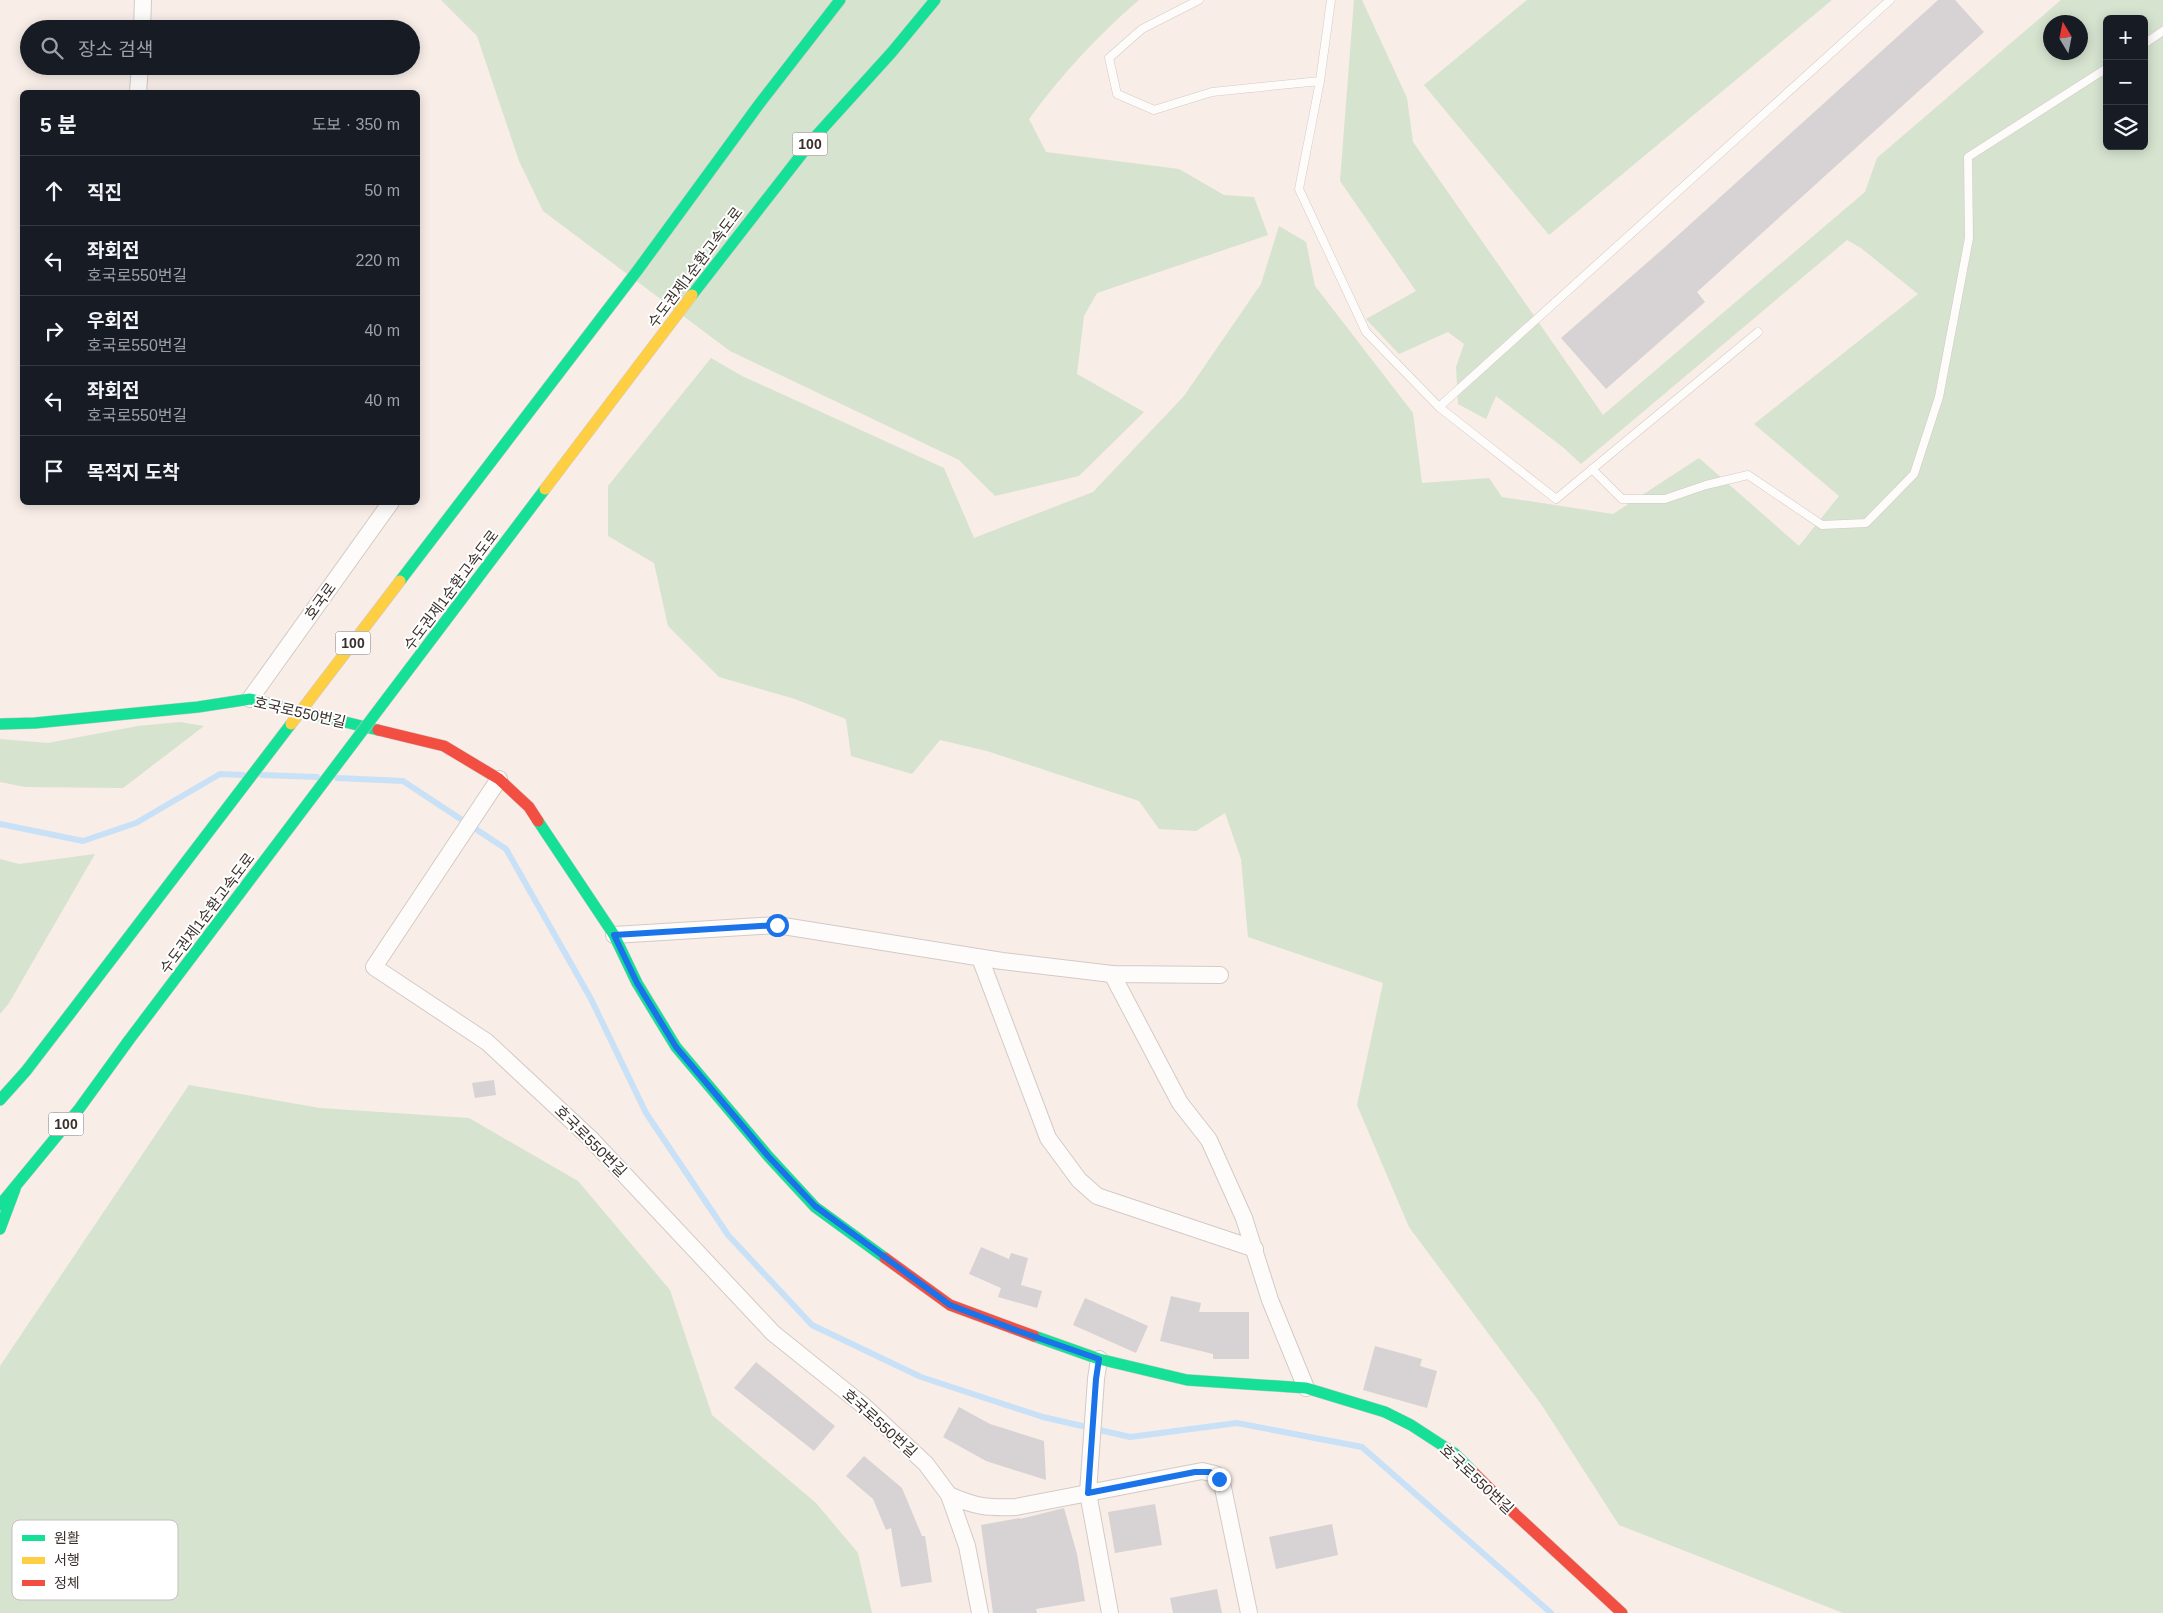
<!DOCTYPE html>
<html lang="ko">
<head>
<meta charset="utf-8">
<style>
	:root { --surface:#171b24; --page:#20242c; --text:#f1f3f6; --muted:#9ea1a6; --line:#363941 }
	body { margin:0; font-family:Arial,"Noto Sans KR",sans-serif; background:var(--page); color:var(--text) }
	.controls { position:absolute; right:15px; top:15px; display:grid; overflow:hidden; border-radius:8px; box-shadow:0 2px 12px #0003 }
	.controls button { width:45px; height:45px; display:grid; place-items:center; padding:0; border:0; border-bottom:1px solid var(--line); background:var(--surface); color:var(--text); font:25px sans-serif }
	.compass { position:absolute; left:2043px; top:15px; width:45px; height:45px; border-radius:50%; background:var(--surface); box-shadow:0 2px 12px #0003; rotate:350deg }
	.stop { position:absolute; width:15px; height:15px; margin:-11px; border:4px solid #1a73e8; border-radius:50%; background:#fff }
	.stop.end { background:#1a73e8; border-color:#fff; box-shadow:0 1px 5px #0008 }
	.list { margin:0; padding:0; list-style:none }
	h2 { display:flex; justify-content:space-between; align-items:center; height:65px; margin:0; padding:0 20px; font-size:21px }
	h2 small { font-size:16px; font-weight:400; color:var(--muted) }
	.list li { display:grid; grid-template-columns:32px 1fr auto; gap:15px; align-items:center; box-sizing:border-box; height:70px; padding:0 20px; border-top:1px solid var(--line) }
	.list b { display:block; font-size:19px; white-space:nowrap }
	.list p { margin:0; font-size:16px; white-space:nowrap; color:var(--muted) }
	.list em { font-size:16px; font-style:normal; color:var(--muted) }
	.icon { flex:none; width:28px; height:28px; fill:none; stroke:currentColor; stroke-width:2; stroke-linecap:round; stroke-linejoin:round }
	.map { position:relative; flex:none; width:2163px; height:1613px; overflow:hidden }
	.search { position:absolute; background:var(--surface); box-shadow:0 2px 12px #0003; left:20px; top:20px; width:400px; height:55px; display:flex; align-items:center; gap:12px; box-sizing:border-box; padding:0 18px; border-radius:28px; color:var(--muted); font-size:19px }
	.panel { position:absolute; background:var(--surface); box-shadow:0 2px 12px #0003; left:20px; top:90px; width:400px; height:415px; border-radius:8px }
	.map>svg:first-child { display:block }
	.green { fill:#d5e3cf; fill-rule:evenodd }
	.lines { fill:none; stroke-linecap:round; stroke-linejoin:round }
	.stream { stroke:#c8e1f7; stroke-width:6 }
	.building { fill:#d7d3d4 }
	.lane-casing { stroke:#d3cac5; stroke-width:9 }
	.street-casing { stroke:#d3cac5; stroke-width:18 }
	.fast-casing { stroke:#d3cac5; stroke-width:12 }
	.jam-casing { stroke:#d3cac5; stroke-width:12 }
	.lane { stroke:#fefcfb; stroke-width:8 }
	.street { stroke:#fefcfb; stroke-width:16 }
	.fast { stroke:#16e098; stroke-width:11 }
	.jam { stroke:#f24e42; stroke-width:11 }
	.fast-bridge-casing { stroke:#d3cac5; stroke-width:12; stroke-linecap:butt }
	.slow-bridge-casing { stroke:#d3cac5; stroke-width:12; stroke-linecap:butt }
	.fast-bridge { stroke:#16e098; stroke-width:11 }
	.slow-bridge { stroke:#ffcf43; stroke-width:11 }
	.route { stroke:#1a73e8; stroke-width:6 }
	.labels { text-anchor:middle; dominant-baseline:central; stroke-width:4; stroke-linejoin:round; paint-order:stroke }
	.shield { fill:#fff; stroke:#756e6b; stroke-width:1 }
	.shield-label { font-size:14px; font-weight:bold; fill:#3a302b }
	.street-label { font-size:15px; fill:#3a302b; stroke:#fff }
	.key { fill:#fff; stroke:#c4c1bf; stroke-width:1 }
	.key-label { font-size:14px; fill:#3a302b }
</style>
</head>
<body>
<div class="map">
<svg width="2163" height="1613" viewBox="0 0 2163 1613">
	<rect width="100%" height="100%" fill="#f8ede7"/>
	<g class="green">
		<path d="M441 0H1139C1098 35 1061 75 1029 119L1046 152 1179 169 1224 195 1254 197 1268 235 1097 293 1084 316 1077 374 1144 412 1079 476 995 496 959 460 730 351 543 211 519 161 477 36Z"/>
		<path d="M1354 0H1362L1407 98 1413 142 1603 415 1865 192 1877 158 2061 0H2163V1613H1843L1619 1525 1541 1404 1409 1227 1357 1105 1383 983 1248 937 1241 859 1225 813 1196 831 1159 829 1139 801 987 751 940 740 912 774 851 756 846 719 795 699 719 677 668 626 654 563 608 536V486L711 358 742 376 944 468 974 538 1093 492 1184 396 1261 284 1279 226 1306 242 1315 286 1413 413 1422 483 1489 478 1502 497 1613 514 1699 458 1799 546 1839 496 1754 424 1918 294 1861 248 1847 240 1581 464 1564 448 1496 396 1486 419 1458 404 1456 367 1464 344 1448 332 1399 354 1366 319 1416 291 1340 181ZM2107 19H2144V146H2107ZM2050 22H2080V52H2050Z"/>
		<path d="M1527 0H1832L1549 235 1424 85Z"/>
		<path d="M180 722 204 726 123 788 25 787 0 782V739L48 743 138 726Z"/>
		<path d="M95 854 9 1003 0 1014V859L19 864Z"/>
		<path d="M189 1085 320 1108 469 1118 578 1181 670 1290 712 1415 816 1503 858 1553 872 1613H0V1366Z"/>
	</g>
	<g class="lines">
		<g class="stream">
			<path d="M262 775 317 777"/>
			<path d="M337 778 403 781 506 849 591 999 646 1113 728 1235 812 1325 921 1377 1043 1417 1130 1437 1237 1423 1362 1447 1551 1613"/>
			<path d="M0 824 83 841 136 823 220 774 243 775"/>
		</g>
	</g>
	<g class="building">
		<path d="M1938 0H1955L1984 32 1697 292 1705 302 1606 389 1561 338 1665 247Z"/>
		<path d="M494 1080 496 1095 475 1098 472 1083Z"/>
		<path d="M981 1247 1009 1259 1011 1253 1028 1258 1021 1285 1042 1291 1037 1308 998 1297 1001 1288 969 1274Z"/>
		<path d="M1171 1296 1201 1303 1199 1312H1249V1359H1213V1354L1160 1341Z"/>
		<path d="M1085 1298 1148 1326 1136 1353 1073 1325Z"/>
		<path d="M1375 1346 1422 1359 1420 1366 1437 1371 1427 1408 1363 1390Z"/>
		<path d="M756 1362 835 1426 814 1451 734 1388Z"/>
		<path d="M959 1407 990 1424 1044 1441 1046 1480 986 1461 943 1437Z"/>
		<path d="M864 1456 902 1488 922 1536H925L932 1582 901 1587 891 1528 886 1530 873 1499 846 1476Z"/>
		<path d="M1155 1504 1162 1545 1115 1553 1108 1512Z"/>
		<path d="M1064 1508 1077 1554 1085 1601 1036 1609 1037 1613H993L981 1525 1020 1518V1519Z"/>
		<path d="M1332 1524 1338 1555 1276 1569 1269 1537Z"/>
		<path d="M1217 1589 1222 1613H1173L1170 1598Z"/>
	</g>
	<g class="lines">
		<defs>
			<g id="lane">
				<path d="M1199 0 1142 29 1109 58 1117 94 1154 110 1212 92 1320 81 1299 189 1366 332 1439 407 1890 0"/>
				<path d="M2144 44 2163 31"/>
				<path d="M1320 81 1331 0"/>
				<path d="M1439 407 1556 499 1758 332"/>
				<path d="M1592 469 1622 499H1665L1706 485 1748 475 1822 525 1866 523 1914 474 1939 397 1969 238 1968 157 2107 68"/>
			</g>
			<g id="street">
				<path d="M142 29 143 0"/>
				<path d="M138 92 140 66"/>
				<path d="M250 699 391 502"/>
				<path d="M499 779 374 967 487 1042 590 1138 773 1333 864 1406 926 1464 949 1495"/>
				<path d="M614 935 777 925 1002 961 1112 974 1220 975"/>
				<path d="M980 958 1048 1138 1079 1180 1097 1196 1255 1249"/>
				<path d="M1112 974 1180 1103 1209 1140 1244 1218 1270 1300 1306 1388"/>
				<path d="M1099 1359 1096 1379 1088 1493 1110 1613"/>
				<path d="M980 1613 967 1546 949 1495C976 1507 987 1508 1016 1507L1202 1471 1215 1474 1222 1483 1249 1613"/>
			</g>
			<g id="fast">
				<path d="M637 271 760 103 840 0"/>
				<path d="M692 295 815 137 892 52 935 0"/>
				<path d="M0 724 35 723 198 707 250 699 378 730"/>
				<path d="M538 821 614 935 637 983 676 1047 768 1156 815 1207 885 1258"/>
				<path d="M0 1100 26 1071 69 1015"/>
				<path d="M0 1205 79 1109 129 1040"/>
				<path d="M0 1229 15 1189"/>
				<path d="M1034 1336 1099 1359 1187 1380 1306 1388 1385 1412 1411 1425 1454 1453 1474 1473"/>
			</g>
			<g id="jam">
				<path d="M378 730 444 746 499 779 529 807 538 821"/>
				<path d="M885 1258 950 1305 1034 1336"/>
				<path d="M1474 1473 1515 1514 1622 1613"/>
			</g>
		</defs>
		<use href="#lane" class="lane-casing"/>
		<use href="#street" class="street-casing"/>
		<use href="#fast" class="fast-casing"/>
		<use href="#jam" class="jam-casing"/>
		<use href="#lane" class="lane"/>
		<use href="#street" class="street"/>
		<use href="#fast" class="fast"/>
		<use href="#jam" class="jam"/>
		<defs>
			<g id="fast-bridge">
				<path d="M400 581 637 271"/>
				<path d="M69 1015 291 724"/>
				<path d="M129 1040 545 489"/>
			</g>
			<g id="slow-bridge">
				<path d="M545 489 692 295"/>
				<path d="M291 724 400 581"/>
			</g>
		</defs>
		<use href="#fast-bridge" class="fast-bridge-casing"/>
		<use href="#slow-bridge" class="slow-bridge-casing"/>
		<use href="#fast-bridge" class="fast-bridge"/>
		<use href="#slow-bridge" class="slow-bridge"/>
	</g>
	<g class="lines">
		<path class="route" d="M777 925 614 935 637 983 676 1047 768 1156 815 1206 950 1305 1018 1331 1099 1359 1096 1379 1088 1493 1195 1472H1210L1219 1479"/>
	</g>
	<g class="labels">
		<g class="shield">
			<rect x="792.5" y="132.5" width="35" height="23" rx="4"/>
			<rect x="335.5" y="631.5" width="35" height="23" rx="4"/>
			<rect x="48.5" y="1112.5" width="35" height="23" rx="4"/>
		</g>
		<g class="shield-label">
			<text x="810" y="144">100</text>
			<text x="353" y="643">100</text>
			<text x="66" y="1124">100</text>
		</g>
		<g class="street-label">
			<text transform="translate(695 267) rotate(-53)">수도권제1순환고속도로</text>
			<text transform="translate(451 590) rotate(-53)">수도권제1순환고속도로</text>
			<text transform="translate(320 601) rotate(-54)">호국로</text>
			<text transform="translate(300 712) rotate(13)">호국로550번길</text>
			<text transform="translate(207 913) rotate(-53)">수도권제1순환고속도로</text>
			<text transform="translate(591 1141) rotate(45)">호국로550번길</text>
			<text transform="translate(880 1423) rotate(42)">호국로550번길</text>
			<text transform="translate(1477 1479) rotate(43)">호국로550번길</text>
		</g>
	</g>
	<rect x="12" y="1520" width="166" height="80" rx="8" class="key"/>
	<rect x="22" y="1535" width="23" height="6" fill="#16e098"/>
	<rect x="22" y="1557" width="23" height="7" fill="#ffcf43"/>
	<rect x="22" y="1580" width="23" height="6" fill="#f24e42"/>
	<g class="key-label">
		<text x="54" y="1543">원활</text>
		<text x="54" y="1565">서행</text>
		<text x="54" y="1588">정체</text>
	</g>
</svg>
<div class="controls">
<button>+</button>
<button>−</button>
<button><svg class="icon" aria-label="layers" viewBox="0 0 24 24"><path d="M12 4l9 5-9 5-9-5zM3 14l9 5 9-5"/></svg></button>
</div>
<svg class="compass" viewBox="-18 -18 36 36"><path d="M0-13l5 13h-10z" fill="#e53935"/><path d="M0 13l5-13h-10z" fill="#9ea1a6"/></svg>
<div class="stop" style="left:777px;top:925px"></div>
<div class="stop end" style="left:1219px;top:1479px"></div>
<div class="search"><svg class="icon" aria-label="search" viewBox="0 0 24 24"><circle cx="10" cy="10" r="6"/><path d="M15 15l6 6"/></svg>장소 검색</div>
<section class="panel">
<h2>5 분<small>도보 · 350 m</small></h2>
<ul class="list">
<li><svg class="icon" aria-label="ahead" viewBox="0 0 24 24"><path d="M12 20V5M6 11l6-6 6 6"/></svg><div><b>직진</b></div><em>50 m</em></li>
<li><svg class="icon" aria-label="left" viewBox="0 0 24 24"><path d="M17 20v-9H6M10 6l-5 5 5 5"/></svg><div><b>좌회전</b><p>호국로550번길</p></div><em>220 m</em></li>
<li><svg class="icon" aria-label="right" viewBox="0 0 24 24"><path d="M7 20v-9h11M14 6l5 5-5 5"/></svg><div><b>우회전</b><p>호국로550번길</p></div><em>40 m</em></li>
<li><svg class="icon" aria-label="left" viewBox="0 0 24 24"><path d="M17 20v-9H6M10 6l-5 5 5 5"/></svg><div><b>좌회전</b><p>호국로550번길</p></div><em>40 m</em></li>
<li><svg class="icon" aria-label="arrive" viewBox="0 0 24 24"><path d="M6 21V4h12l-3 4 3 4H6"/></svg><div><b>목적지 도착</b></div></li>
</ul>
</section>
</div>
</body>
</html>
